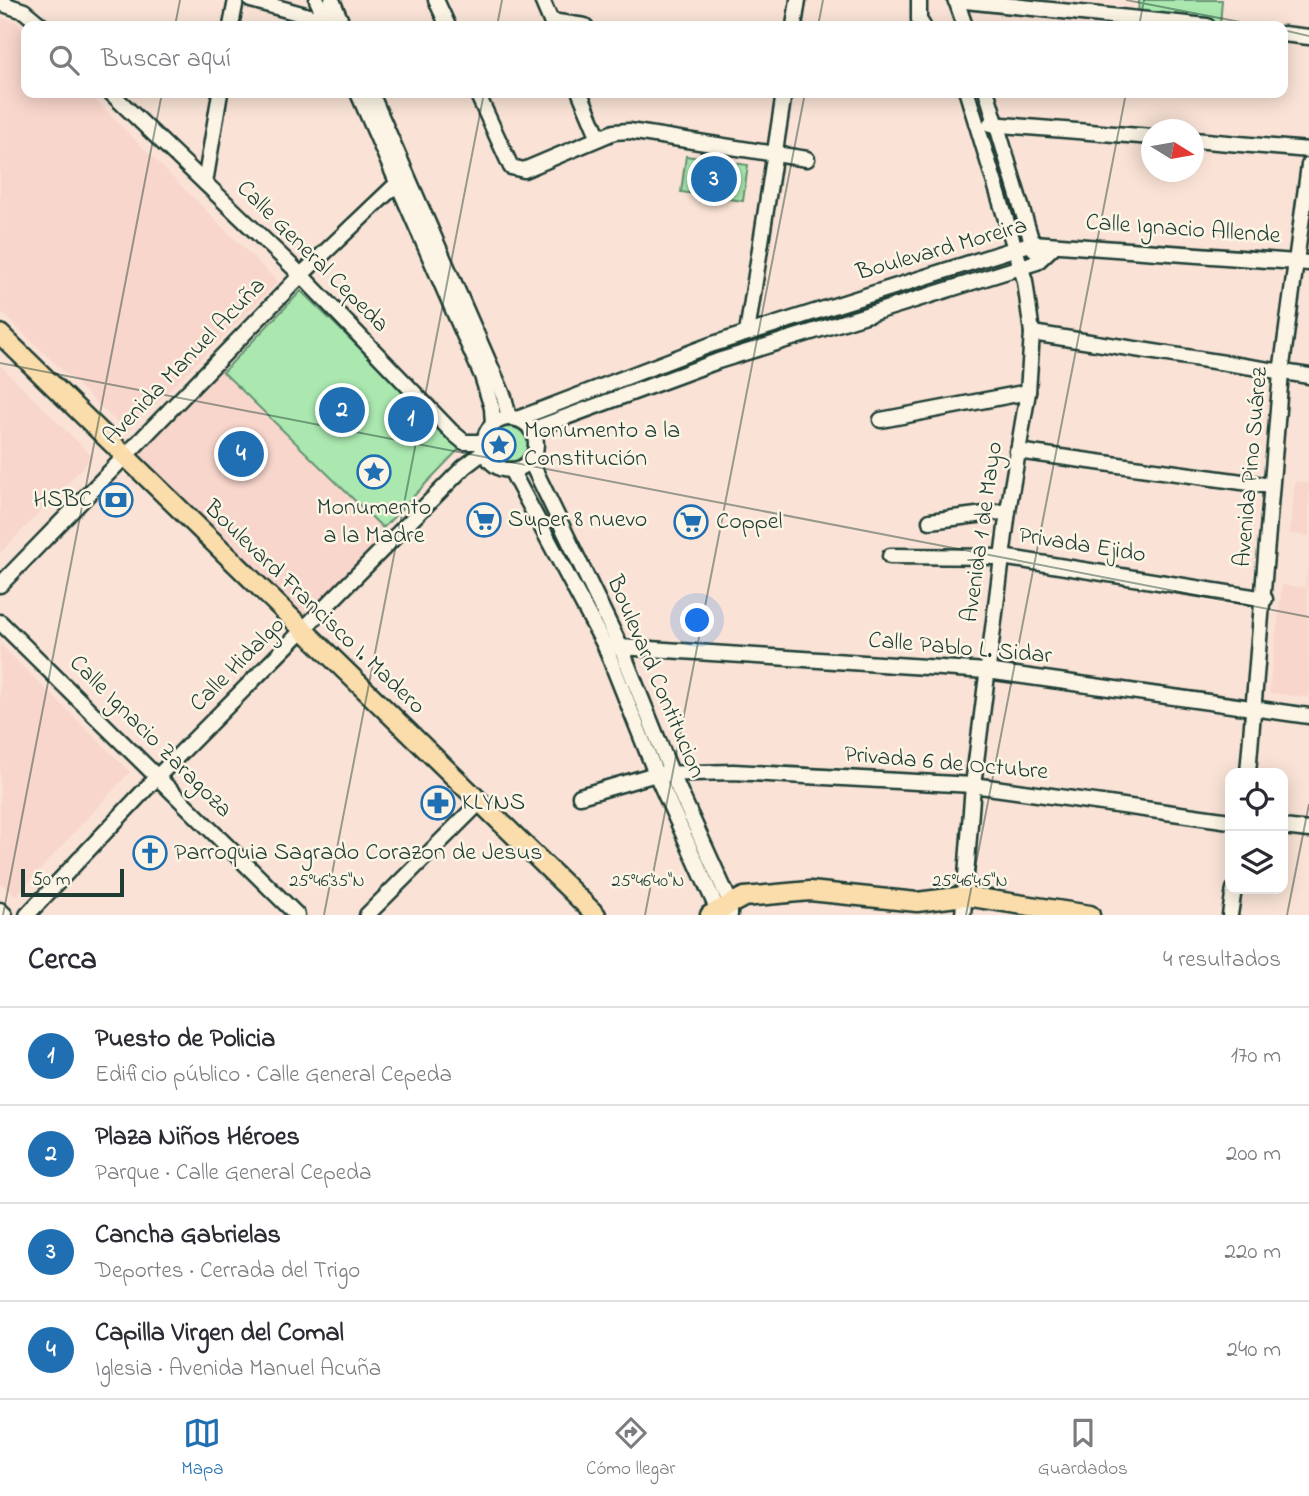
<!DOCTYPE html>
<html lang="es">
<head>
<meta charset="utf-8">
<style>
	:root { --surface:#fff; --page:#f7f7f7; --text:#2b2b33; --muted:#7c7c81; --line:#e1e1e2; --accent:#1f6fb2 }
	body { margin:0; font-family:"Indie Flower",sans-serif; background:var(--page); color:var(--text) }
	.controls { position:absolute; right:21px; bottom:21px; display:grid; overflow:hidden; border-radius:14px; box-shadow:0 4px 18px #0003 }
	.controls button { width:63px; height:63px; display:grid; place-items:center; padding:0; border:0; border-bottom:2px solid var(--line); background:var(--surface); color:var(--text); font:35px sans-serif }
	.compass { position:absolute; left:1141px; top:119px; width:63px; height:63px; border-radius:50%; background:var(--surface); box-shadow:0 4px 18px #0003; rotate:101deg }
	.scale { position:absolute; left:21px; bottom:18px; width:103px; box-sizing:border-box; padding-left:7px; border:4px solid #1f3d34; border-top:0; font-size:19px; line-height:24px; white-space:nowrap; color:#1f3d34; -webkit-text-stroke:5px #fcf5e5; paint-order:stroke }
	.you { position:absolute; left:698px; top:621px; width:24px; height:24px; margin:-18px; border:5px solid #fff; border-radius:50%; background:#1a73e8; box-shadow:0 0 0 10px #1a73e833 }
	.badge { display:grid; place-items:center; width:46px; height:46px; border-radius:50%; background:var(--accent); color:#fff; font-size:23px; font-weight:700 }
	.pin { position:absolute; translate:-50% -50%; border:4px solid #fff; box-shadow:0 2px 7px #0006 }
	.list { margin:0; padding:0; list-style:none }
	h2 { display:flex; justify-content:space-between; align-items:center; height:91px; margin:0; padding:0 28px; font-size:30px }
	h2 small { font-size:23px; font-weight:400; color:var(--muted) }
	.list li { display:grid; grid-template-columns:46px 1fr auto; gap:21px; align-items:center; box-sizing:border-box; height:98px; padding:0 28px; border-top:2px solid var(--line) }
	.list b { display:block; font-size:26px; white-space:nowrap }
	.list p { margin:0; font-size:23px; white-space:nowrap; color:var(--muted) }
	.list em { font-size:23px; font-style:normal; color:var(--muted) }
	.icon { flex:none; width:38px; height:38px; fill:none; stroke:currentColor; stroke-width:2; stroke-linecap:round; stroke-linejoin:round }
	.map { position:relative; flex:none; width:1309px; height:915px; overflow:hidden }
	.search { position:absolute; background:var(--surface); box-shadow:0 4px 18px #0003; left:21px; right:21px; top:21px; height:77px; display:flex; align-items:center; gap:18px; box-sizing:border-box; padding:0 24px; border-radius:14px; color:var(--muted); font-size:26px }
	.sheet { height:483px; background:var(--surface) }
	nav { display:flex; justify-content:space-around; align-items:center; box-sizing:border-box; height:98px; border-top:2px solid var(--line); background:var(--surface); font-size:19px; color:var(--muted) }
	nav a { display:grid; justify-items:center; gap:4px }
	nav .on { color:var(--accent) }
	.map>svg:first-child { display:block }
	.built { fill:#f8d6cc }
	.green { fill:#aae8b0; stroke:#649272; stroke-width:2 }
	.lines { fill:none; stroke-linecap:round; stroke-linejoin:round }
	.minor-casing { stroke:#1f3d34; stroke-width:19 }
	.major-casing { stroke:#1f3d34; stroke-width:23 }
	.minor { stroke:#fcf5e5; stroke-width:14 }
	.major { stroke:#faddab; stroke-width:18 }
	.ticks { fill:none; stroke:#1f3d34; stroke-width:2; stroke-opacity:0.45 }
	.labels { text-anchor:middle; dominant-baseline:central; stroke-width:5; stroke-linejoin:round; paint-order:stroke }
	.street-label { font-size:24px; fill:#1f3d34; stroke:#fcf5e5 }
	.poi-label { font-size:24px; fill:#1f3d34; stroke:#fcf5e5; text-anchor:start }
	.ticks-label { font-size:18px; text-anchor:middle; fill:#1f3d34; stroke:#fcf5e5; stroke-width:5; stroke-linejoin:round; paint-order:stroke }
</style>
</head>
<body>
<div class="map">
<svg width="1309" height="915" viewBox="0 0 1309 915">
	<rect width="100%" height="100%" fill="#fae3d6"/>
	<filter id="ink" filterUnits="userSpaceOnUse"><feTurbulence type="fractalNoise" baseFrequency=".0143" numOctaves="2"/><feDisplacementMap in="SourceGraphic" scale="14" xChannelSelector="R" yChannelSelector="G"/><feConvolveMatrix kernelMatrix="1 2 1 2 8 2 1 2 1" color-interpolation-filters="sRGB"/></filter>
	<g filter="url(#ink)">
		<g class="built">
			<path d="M0 18 15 21 26 32V93H88L278 282 127 432 0 311Z"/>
			<path d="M216 363 389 536 294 633 117 464Z"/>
			<path d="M0 365 93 457 0 553Z"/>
			<path d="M1295 481 1309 483V536L1290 534Z"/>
			<path d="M1307 564 1309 697 1269 693 1282 585 1305 587Z"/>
			<path d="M0 644 130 772 16 896 0 883Z"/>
		</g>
		<g class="green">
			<path d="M1139 0H1222L1220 25 1138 13Z"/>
			<path d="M686 156 748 165 743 201 681 192Z"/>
			<path d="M301 291 461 447 383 528 223 372Z"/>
			<circle cx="509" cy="446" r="19"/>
		</g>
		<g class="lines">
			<defs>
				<g id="minor">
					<path d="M251 0 327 21"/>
					<path d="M317 0 328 24"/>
					<path d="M332 0 343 26"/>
					<path d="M436 0 448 26"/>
					<path d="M542 0 553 26"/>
					<path d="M919 0V20L923 26"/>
					<path d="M955 0 1207 26"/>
					<path d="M956 0 965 26"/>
					<path d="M0 3 24 11 42 26"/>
					<path d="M551 21 585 26"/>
					<path d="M231 26 236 0"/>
					<path d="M794 26 798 0"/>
					<path d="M1283 34 1309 37"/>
					<path d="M111 93 301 275 452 432 464 442H484"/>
					<path d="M358 93 482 376 492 408 493 424"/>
					<path d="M371 93 504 397 509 418"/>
					<path d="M477 93 511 167 524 170 614 132 629 131 807 159"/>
					<path d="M580 93 599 138"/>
					<path d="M987 93 1034 249"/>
					<path d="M990 124 1152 137"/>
					<path d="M1194 140 1309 150"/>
					<path d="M205 183 220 93"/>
					<path d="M747 333 784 93"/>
					<path d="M1032 333 1309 376"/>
					<circle cx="510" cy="444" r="26"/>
					<path d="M517 419 710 345 1033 243 1309 263"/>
					<path d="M881 420 1028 392"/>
					<path d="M531 430 718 361 1037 262 1054 246"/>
					<path d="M1017 451 1271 486"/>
					<path d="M530 460 621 648 671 772 730 902V915"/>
					<path d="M511 470 605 646 656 774 720 915"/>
					<path d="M930 521 1008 511"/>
					<path d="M890 556 1002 557 1265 599"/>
					<path d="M0 585 301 275 406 175"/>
					<path d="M0 622 297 915"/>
					<path d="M605 646 987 671 1309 716"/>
					<path d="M1248 773 1281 373 1309 165"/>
					<path d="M580 796 656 774 733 772 973 785 1230 821"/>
					<path d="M1283 827 1309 830"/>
					<path d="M0 910 5 915"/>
					<path d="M27 915 158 776 464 467 485 451"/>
					<path d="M367 915 480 802"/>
					<path d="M963 915 973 785 1008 511 1028 392 1032 333 1025 281 967 93"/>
					<path d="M1230 915 1234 889"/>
				</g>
				<g id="major">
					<path d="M0 334 596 915"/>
					<path d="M710 915 744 897 810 891 917 902 965 896 1090 915"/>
				</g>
			</defs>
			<use href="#minor" class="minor-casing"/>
			<use href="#major" class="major-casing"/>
			<use href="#minor" class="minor"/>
			<use href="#major" class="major"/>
		</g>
	</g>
	<path class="ticks" d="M1126 0 1261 26M175 26 180 0M497 26 502 0M818 26 823 0M1139 26 1144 0M1283 30 1309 36M0 363 1309 617M3 915 162 93M324 915 484 93M645 915 805 93M966 915 1126 93M1287 915 1309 804"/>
	<defs>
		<symbol id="sight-ring" viewBox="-11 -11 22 22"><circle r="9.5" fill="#fcf5e5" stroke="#1f6fb2" stroke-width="1.5"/><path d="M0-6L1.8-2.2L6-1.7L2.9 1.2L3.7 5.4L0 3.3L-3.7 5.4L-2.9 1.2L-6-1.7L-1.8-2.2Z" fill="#1f6fb2"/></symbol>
		<symbol id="bank-ring" viewBox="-11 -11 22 22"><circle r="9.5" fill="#fcf5e5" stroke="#1f6fb2" stroke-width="1.5"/><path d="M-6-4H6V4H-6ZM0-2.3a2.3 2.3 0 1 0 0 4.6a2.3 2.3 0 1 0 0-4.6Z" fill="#1f6fb2"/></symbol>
		<symbol id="supermarket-ring" viewBox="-11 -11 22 22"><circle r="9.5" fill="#fcf5e5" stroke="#1f6fb2" stroke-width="1.5"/><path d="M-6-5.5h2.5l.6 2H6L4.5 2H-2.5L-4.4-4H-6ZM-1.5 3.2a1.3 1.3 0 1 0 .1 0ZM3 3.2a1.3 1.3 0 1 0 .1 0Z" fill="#1f6fb2"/></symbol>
		<symbol id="pharmacy-ring" viewBox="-11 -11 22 22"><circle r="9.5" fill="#fcf5e5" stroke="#1f6fb2" stroke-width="1.5"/><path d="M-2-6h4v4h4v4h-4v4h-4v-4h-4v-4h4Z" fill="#1f6fb2"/></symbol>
		<symbol id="church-ring" viewBox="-11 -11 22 22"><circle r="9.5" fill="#fcf5e5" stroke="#1f6fb2" stroke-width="1.5"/><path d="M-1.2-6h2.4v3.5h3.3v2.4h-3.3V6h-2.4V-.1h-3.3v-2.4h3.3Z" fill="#1f6fb2"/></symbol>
	</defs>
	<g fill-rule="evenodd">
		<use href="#sight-ring" x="480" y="426" width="38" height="38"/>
		<use href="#sight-ring" x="355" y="453" width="38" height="38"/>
		<use href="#bank-ring" x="97" y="481" width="38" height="38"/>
		<use href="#supermarket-ring" x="465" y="501" width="38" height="38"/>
		<use href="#supermarket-ring" x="672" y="503" width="38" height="38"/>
		<use href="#pharmacy-ring" x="419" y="784" width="38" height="38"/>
		<use href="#church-ring" x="131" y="834" width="38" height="38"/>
	</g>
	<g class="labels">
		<g class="street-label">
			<text transform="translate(1183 230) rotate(4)">Calle Ignacio Allende</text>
			<text transform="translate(942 250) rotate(-16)">Boulevard Moreira</text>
			<text transform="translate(312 257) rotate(45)">Calle General Cepeda</text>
			<text transform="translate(185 362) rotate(-46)">Avenida Manuel Acuña</text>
			<text transform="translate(1252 467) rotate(-85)">Avenida Pino Suárez</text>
			<text transform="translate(983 532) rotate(-82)">Avenida 1 de Mayo</text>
			<text transform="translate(1082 546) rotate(9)">Privada Ejido</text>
			<text transform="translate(314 608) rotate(44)">Boulevard Francisco I. Madero</text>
			<text transform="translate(960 649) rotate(5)">Calle Pablo L. Sidar</text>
			<text transform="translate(238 665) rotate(-45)">Calle Hidalgo</text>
			<text transform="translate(655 677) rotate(67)">Boulevard Contitucion</text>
			<text transform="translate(150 737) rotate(45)">Calle Ignacio Zaragoza</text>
			<text transform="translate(946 764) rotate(5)">Privada 6 de Octubre</text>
		</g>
		<g class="poi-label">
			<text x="524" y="431">Monumento a la<tspan x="524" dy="28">Constitución</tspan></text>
			<text x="92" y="500" text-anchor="end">HSBC</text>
			<text x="374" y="508" text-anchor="middle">Monumento<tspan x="374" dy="28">a la Madre</tspan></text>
			<text x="508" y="520">Super 8 nuevo</text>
			<text x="716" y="522">Coppel</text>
			<text x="462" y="803">KLYNS</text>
			<text x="174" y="853">Parroquia Sagrado Corazon de Jesus</text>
		</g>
	</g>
	<g class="ticks-label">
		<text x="327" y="886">25°46'35"N</text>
		<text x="648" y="886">25°46'40"N</text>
		<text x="970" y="886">25°46'45"N</text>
	</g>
</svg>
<div class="controls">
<button><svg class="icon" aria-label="locate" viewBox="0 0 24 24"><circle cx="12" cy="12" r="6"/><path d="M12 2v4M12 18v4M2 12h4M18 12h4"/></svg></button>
<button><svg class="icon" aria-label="layers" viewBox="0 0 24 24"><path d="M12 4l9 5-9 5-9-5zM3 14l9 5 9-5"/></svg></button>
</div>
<svg class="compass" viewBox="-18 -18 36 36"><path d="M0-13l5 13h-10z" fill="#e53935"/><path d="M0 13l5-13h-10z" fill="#7c7c81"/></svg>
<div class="scale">50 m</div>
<div class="you"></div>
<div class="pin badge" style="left:411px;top:419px">1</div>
<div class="pin badge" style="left:342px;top:410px">2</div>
<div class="pin badge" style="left:714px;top:179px">3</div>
<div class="pin badge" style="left:241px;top:454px">4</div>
<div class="search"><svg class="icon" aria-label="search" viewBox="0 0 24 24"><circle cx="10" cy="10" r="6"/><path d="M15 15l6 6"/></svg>Buscar aquí</div>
</div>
<section class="sheet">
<h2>Cerca<small>4 resultados</small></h2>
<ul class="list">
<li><span class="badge">1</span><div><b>Puesto de Policia</b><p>Edificio público · Calle General Cepeda</p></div><em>170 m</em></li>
<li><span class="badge">2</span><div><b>Plaza Niños Héroes</b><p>Parque · Calle General Cepeda</p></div><em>200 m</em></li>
<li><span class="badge">3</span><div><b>Cancha Gabrielas</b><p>Deportes · Cerrada del Trigo</p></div><em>220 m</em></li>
<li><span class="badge">4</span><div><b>Capilla Virgen del Comal</b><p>Iglesia · Avenida Manuel Acuña</p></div><em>240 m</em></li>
</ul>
</section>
<nav>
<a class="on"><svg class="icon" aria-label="map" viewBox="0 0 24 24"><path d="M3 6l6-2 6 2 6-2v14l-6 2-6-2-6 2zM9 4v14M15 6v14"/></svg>Mapa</a>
<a><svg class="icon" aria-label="directions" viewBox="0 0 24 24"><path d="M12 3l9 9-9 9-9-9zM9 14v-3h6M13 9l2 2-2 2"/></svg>Cómo llegar</a>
<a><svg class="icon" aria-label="saved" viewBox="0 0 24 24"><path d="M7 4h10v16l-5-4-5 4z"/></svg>Guardados</a>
</nav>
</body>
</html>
